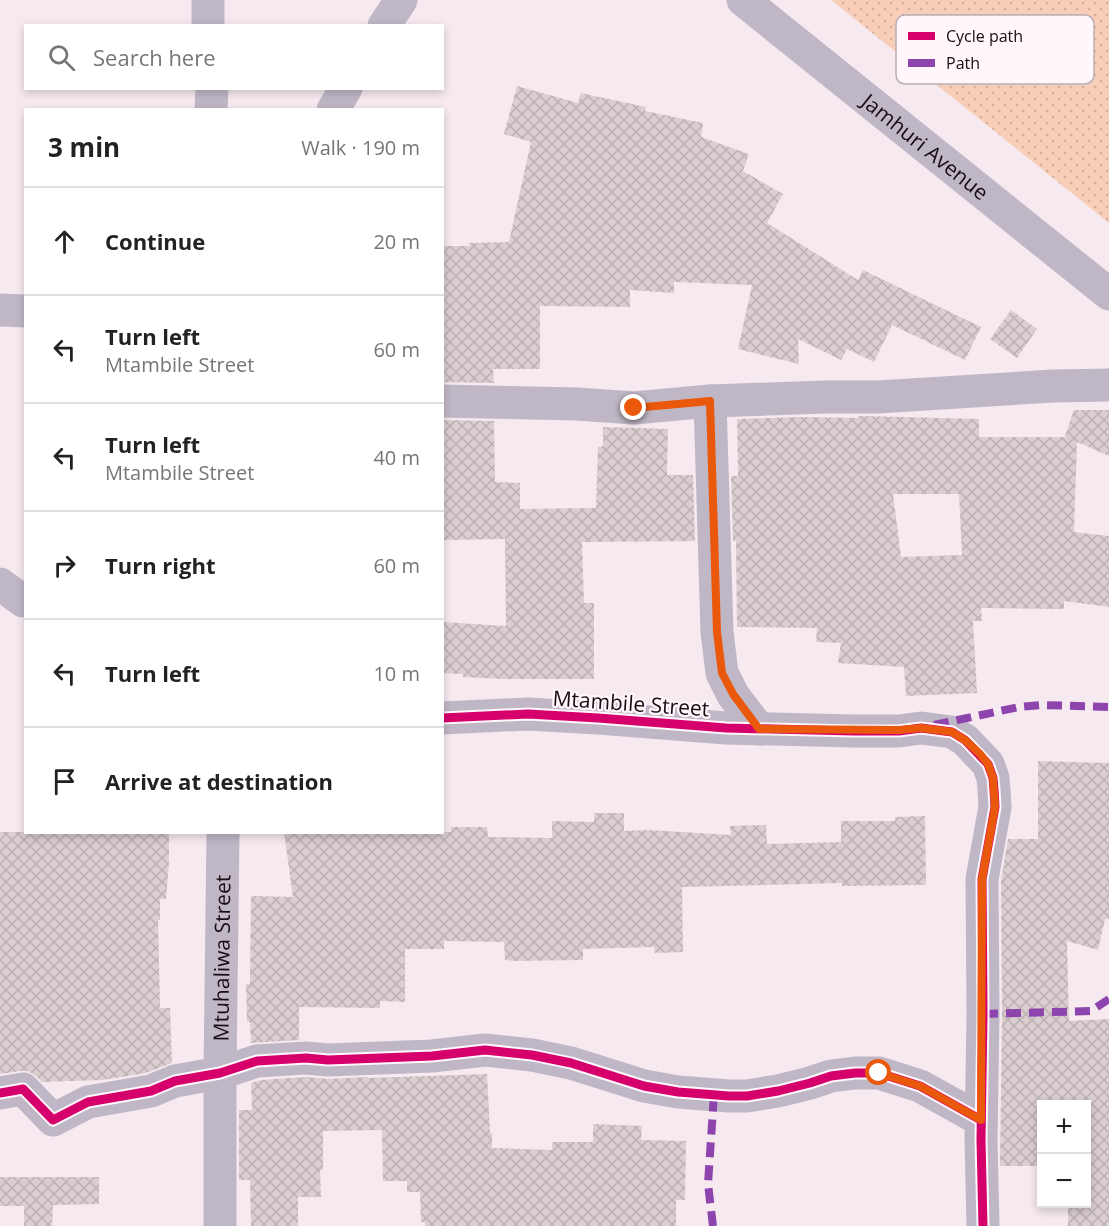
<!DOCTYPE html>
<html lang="en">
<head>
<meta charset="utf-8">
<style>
	:root { --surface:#fff; --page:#f2f2f2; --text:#222; --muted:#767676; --line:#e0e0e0 }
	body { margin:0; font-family:"Open Sans",sans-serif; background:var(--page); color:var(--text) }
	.controls { position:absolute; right:18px; bottom:18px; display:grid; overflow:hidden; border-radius:0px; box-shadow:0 3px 9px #0003 }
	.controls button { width:54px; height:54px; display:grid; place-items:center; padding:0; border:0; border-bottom:2px solid var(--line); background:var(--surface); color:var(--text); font:30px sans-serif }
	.stop { position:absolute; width:18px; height:18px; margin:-14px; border:4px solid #ea580c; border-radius:50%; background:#fff }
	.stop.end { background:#ea580c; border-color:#fff; box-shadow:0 2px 6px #0008 }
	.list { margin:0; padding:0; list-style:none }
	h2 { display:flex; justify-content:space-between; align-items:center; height:78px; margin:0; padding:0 24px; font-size:26px }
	h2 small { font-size:20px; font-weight:400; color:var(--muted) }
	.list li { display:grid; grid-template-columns:39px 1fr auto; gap:18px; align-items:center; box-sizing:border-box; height:108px; padding:0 24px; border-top:2px solid var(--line) }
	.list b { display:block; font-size:22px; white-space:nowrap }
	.list p { margin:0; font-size:20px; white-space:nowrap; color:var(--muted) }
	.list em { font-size:20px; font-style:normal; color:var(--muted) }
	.icon { flex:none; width:33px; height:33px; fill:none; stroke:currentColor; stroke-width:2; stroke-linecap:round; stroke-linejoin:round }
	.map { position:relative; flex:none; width:1109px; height:1226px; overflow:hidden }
	.search { position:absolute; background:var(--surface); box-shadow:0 3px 9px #0003; left:24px; top:24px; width:420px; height:66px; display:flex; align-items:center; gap:15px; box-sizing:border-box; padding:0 21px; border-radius:0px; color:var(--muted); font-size:22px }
	.panel { position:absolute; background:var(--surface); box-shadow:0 3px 9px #0003; left:24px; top:108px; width:420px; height:726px; border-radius:0px }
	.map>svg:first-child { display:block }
	.grass { fill:url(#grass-dots) }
	.building { fill:url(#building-cross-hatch); fill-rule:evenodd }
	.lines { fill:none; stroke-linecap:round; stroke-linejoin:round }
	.minor { stroke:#c0b7c6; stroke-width:33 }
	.tertiary { stroke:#c0b7c6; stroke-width:33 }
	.quiet { stroke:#8e44ad; stroke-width:8; stroke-dasharray:15 8; stroke-linecap:butt }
	.cycleway-casing { stroke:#fff7fb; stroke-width:13 }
	.cycleway { stroke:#d6006c; stroke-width:9 }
	.route { stroke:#ea580c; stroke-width:8 }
	.labels { text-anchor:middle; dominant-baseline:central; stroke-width:4.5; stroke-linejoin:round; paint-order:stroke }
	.street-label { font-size:21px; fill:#170c12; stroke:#fff7fb }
	.key { fill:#fff7fb; stroke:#b9b0b5; stroke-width:1.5 }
	.key-label { font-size:16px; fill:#170c12 }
</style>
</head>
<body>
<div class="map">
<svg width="1109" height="1226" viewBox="0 0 1109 1226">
	<defs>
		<pattern id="grass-dots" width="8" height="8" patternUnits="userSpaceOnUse" patternTransform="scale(1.5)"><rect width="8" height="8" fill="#f9ceb8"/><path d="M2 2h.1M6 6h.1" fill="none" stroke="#d5b09d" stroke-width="1.8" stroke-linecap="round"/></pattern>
		<pattern id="building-cross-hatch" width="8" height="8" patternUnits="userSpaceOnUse" patternTransform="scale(1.5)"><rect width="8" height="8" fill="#dbced0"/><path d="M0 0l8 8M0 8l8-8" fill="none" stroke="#bbb0b2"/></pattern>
	</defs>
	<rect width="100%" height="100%" fill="#f6eaf0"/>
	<path class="grass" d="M831 0H1109V223Z"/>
	<g class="building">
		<path d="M517 86 578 103 581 93 646 107 645 111 703 123 701 137 749 154 743 171 783 194 767 223 858 280 863 270 981 327 965 360 892 325 874 362 847 349 841 360 798 339 799 364 738 349 752 285 674 282V293L630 290V307L540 306V369H493L494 383 442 382V246H470L469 243 509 242 531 142 504 134Z"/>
		<path d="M1011 310 1037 329 1017 358 990 339Z"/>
		<path d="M1074 410H1109V456L1077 442 1074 532 1109 536V607L1064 601V609L981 608 982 621H973L977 693 906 696 904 667 838 663 841 643 816 642 817 628 737 627 736 541H733L731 476H738L737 419 800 417 858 418V416H862L979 419V437H1067L1065 436ZM893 494H959L962 555 901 557Z"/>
		<path d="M442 420 494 421 495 482 520 483V509L596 508 598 447 603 446V427L668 429 667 475H693L695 541 582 542 584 603H594V679H503L463 677V674L442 673V622L506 626 505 539 442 540Z"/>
		<path d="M1038 761 1109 763V919H1105L1098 950 1067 941 1069 1021 1109 1019V1226H1068V1203H1086V1104H1041V1166H1000L1002 1014 1001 881 1008 839H1038Z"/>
		<path d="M594 813H624V831L648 830 731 835 730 826 766 825 767 844 841 842V821H895V817L925 816 926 885 842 886V883L682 887 683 952 655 953 654 947 583 949V960L514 961 505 960 504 942 444 941V949H405V1002L380 1001V1008L299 1007V1040L251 1043 250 1022H247L246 984H250L251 896 293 897 284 832H451V827H487L488 837 552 838V821L594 822Z"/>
		<path d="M0 832H169V863L166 899H160V920H158L160 1008H170L172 1063 146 1073 102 1080 42 1082 36 1076 28 1071H20L0 1074Z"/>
		<path d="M487 1074 490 1133H492V1148L552 1150V1142H593V1124L642 1126 641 1140 686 1141 685 1200H676V1226H425V1222H421L420 1192H407V1181H383L382 1130 323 1131V1170H320L321 1197H298V1226H251L250 1180H239V1110H252L251 1083 261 1080 306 1077 329 1079 368 1077V1078Z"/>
		<path d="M0 1177H99V1204L53 1205 52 1226H24V1206H0Z"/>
	</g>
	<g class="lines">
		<g class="minor">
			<path d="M208 0V26"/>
			<path d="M384 26 401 0"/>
			<path d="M211 110 212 88"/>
			<path d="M333 110 346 88"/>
			<path d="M0 310 26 311"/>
			<path d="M442 401 577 404 634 408 710 401 825 397H878L1053 386 1109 385"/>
			<path d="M710 401 717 632 722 673 733 695 759 729"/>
			<path d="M0 584 23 601"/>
			<path d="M442 718 528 714 598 718 726 728 853 731H899L921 728 952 732 965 740 988 764 993 778 994 790 995 807 982 879 983 1014 981 1140 983 1226"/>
			<path d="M0 1093 23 1089 53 1120 88 1102 151 1091 175 1081 220 1073 257 1061 306 1058 328 1060 432 1056 485 1050 532 1055 571 1063 644 1086 678 1092 729 1096H747L778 1091 810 1083 831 1076 855 1073H879L920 1086 981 1120"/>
			<path id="s1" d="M220 1226V1073L223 832"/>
		</g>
		<path class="tertiary" id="s2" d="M743 0 1109 294"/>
		<g class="quiet">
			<path d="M934 725 1019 707 1041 705 1109 707"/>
			<path d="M983 1014 1091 1011 1109 999"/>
			<path d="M713 1226 708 1184 714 1094"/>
		</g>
		<defs>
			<g id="cycleway">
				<path d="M442 718 528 714 598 718 726 728 853 731H899L921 728 952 732 965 740 988 764 993 778 994 790 995 807 982 879 983 1014 981 1140 983 1226"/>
				<path d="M0 1093 23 1089 53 1120 88 1102 151 1091 175 1081 220 1073 257 1061 306 1058 328 1060 432 1056 485 1050 532 1055 571 1063 644 1086 678 1092 729 1096H747L778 1091 810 1083 831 1076 855 1073H879L920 1086 981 1120"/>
			</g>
		</defs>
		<use href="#cycleway" class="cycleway-casing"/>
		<use href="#cycleway" class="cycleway"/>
	</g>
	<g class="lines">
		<path class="route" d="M634 408 710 401 717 632 722 673 733 694 759 729 899 730 921 728 952 732 965 740 980 754 988 764 993 778 995 807 982 879 981 1120 920 1086 879 1073"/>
	</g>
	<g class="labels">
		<g class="street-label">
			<text stroke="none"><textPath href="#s2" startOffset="234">Jamhuri Avenue</textPath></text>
			<text transform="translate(631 703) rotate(4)">Mtambile Street</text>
			<text stroke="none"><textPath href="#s1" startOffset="268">Mtuhaliwa Street</textPath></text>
		</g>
	</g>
	<rect x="896" y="15" width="198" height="69" rx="9" class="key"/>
	<rect x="908" y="32" width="27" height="8" fill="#d6006c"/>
	<rect x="908" y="59" width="27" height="8" fill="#8e44ad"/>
	<g class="key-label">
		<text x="946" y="42">Cycle path</text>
		<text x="946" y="69">Path</text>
	</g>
</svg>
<div class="controls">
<button>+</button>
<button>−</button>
</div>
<div class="stop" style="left:879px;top:1073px"></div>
<div class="stop end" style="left:634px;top:408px"></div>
<div class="search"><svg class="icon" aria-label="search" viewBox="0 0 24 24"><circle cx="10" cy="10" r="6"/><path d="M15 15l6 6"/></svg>Search here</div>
<section class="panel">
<h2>3 min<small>Walk · 190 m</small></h2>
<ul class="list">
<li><svg class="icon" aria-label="ahead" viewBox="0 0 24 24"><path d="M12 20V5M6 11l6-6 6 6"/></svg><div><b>Continue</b></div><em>20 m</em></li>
<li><svg class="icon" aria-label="left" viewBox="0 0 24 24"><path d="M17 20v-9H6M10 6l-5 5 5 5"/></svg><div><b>Turn left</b><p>Mtambile Street</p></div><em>60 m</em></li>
<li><svg class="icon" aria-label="left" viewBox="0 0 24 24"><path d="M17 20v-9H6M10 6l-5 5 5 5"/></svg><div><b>Turn left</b><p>Mtambile Street</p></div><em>40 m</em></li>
<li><svg class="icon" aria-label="right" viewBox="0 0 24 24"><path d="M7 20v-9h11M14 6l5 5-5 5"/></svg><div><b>Turn right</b></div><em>60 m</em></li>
<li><svg class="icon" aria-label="left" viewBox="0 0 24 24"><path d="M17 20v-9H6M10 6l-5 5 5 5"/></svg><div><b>Turn left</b></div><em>10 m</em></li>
<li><svg class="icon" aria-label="arrive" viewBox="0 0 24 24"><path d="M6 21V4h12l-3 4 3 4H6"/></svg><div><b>Arrive at destination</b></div></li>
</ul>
</section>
</div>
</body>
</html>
